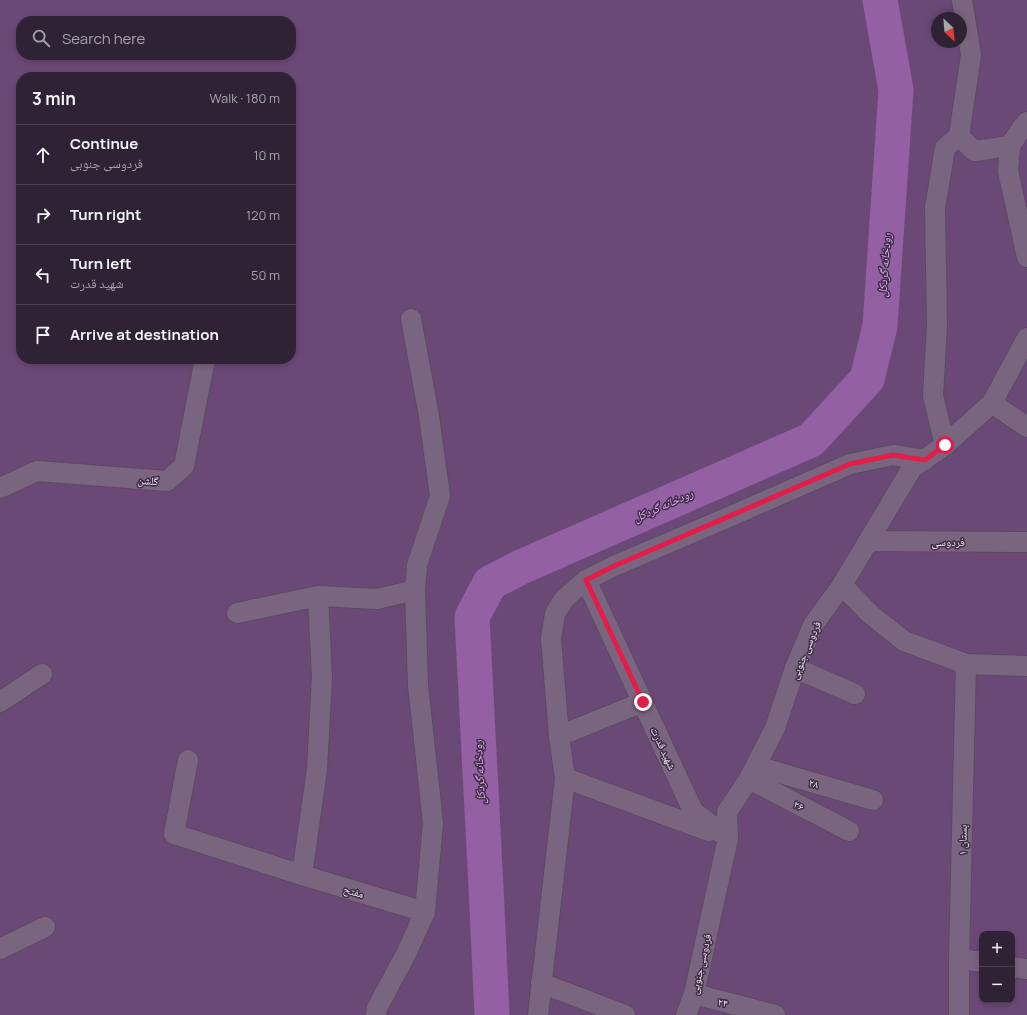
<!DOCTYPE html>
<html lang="en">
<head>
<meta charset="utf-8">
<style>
	:root { --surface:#2f2234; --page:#372a3c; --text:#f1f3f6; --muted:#a7a4ac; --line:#4a3f4f }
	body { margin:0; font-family:Manrope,"Noto Naskh Arabic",sans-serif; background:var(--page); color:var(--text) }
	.controls { position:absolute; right:12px; bottom:12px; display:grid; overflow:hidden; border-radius:8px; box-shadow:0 2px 6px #0003 }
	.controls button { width:36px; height:36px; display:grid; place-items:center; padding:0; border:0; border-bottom:1px solid var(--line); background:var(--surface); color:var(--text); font:20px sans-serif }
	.compass { position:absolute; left:931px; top:12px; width:36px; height:36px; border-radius:50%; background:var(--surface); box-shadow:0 2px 6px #0003; rotate:154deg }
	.stop { position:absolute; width:12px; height:12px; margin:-9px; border:3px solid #e11d48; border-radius:50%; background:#fff }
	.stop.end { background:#e11d48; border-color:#fff; box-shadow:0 1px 4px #0008 }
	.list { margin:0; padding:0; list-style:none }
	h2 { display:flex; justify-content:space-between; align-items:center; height:52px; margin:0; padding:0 16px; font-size:17px }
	h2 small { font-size:13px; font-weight:400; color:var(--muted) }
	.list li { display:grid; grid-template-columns:26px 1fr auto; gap:12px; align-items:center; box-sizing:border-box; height:60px; padding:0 16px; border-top:1px solid var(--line) }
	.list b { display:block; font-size:15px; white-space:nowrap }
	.list p { margin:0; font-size:13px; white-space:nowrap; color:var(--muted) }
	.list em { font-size:13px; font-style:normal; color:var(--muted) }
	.icon { flex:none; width:22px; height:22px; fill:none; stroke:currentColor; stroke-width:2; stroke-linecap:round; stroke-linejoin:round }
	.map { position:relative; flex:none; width:1027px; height:1015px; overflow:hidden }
	.search { position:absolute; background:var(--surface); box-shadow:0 2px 6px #0003; left:16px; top:16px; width:280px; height:44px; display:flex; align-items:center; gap:10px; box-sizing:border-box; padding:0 14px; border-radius:16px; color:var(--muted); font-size:15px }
	.panel { position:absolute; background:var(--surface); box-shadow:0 2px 6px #0003; left:16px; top:72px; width:280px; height:292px; border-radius:16px }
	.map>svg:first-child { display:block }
	.green { fill:#6b4977; fill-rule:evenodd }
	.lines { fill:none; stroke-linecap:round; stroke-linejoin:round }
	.river { stroke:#9360a4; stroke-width:35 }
	.minor-casing { stroke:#5a4b60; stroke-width:22 }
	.minor { stroke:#7a6581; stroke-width:20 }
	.route { stroke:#e11d48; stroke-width:5 }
	.labels { text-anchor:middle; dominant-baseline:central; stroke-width:3; stroke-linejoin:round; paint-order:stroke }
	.street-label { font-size:11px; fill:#efe3f3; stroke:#3f2d46 }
	.water-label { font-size:12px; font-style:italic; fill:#e5aef8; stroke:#3f2d46 }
</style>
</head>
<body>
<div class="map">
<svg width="1027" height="1015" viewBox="0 0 1027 1015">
	<rect width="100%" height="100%" fill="#3f2d46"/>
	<path class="green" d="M0 0H1027V1015H0ZM937 18H961V42H937ZM21 21H291V55H21ZM21 77H291V359H21ZM982 934H1012V1000H982Z"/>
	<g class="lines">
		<path class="river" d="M492 1015 486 887 472 617 490 583 521 567 811 440 867 379 880 326 896 90 880 0"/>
		<defs>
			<g id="minor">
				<path d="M962 0 971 55 959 136 974 151 1010 146"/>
				<path d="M1027 122 1021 129 1010 146 1008 171 1027 257"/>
				<path d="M992 403 1027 427"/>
				<path d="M945 445 933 396 937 325 935 208 945 148 959 136"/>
				<path d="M0 488 37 471 167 481 184 466 205 359"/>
				<path d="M868 541 1027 542"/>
				<path d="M586 580 693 811 728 838"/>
				<path d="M842 585 870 614 904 641 966 664 1027 666"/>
				<path d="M415 590 418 685 433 823 425 912"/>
				<path d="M318 596 377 599 415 590 417 565 440 496 429 416 411 319"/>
				<path d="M237 613 318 596 322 677 317 769 302 875"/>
				<path d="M795 668 855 694"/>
				<path d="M0 702 42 674"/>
				<path d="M559 736 643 702"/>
				<path d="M188 760 174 834 302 875 425 912 406 954 377 1008 376 1015"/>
				<path d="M756 766 873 800"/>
				<path d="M565 778 709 831"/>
				<path d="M749 779 849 831"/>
				<path d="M0 949 45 927"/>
				<path d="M959 959 982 962"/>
				<path d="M1012 967 1027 969"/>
				<path d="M541 983 625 1015"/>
				<path d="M694 994 775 1015"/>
				<path d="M538 1015 565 778 559 736 551 638 555 614 564 599 586 580 614 566 731 516 850 464 893 455 925 460"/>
				<path d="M686 1015 694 994 728 838 727 812 749 779 775 728 795 668 813 625 842 585 912 468 945 445 992 403 1027 338"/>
				<path d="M959 1015V959L966 664"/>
			</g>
		</defs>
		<use href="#minor" class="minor-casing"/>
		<use href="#minor" class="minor"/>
	</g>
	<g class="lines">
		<path class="route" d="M643 702 586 580 614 566 850 464 893 455 925 460 945 445"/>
	</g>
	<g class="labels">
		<g class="street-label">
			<text transform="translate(148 480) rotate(4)">گلشن</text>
			<text x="948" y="541">فردوسی</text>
			<text transform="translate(805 650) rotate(-67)">فردوسی جنوبی</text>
			<text transform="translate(664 748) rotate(65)">شهید قدرت</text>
			<text transform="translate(814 783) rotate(16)">۲۸</text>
			<text transform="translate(799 805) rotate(27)">۲۶</text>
			<text transform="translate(962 840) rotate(-89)">بستان ۱</text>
			<text transform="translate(354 891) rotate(17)">مفتح</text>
			<text transform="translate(700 964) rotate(-77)">فردوسی جنوبی</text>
			<text transform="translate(723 1002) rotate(14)">۲۴</text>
		</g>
		<g class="water-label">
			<text transform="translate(884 265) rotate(-86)">رودخانه گردکل</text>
			<text transform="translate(663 505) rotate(-24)">رودخانه گردکل</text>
			<text transform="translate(479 772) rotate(-93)">رودخانه گردکل</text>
		</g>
	</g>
</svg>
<div class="controls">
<button>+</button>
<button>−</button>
</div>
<svg class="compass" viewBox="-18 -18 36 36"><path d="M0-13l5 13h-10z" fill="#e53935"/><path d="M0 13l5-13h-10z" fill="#a7a4ac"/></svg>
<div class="stop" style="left:945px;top:445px"></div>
<div class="stop end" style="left:643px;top:702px"></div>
<div class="search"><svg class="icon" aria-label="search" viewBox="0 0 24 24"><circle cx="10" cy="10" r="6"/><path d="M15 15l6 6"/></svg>Search here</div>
<section class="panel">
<h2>3 min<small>Walk · 180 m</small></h2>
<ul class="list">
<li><svg class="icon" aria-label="ahead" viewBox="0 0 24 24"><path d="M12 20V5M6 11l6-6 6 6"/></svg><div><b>Continue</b><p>فردوسی جنوبی</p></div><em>10 m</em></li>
<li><svg class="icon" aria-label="right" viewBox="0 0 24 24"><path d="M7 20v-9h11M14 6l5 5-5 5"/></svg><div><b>Turn right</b></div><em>120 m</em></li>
<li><svg class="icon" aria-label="left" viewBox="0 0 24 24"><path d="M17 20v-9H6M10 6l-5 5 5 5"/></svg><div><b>Turn left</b><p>شهید قدرت</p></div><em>50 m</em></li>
<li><svg class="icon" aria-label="arrive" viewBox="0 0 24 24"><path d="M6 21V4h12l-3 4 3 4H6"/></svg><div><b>Arrive at destination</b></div></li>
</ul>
</section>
</div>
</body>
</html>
